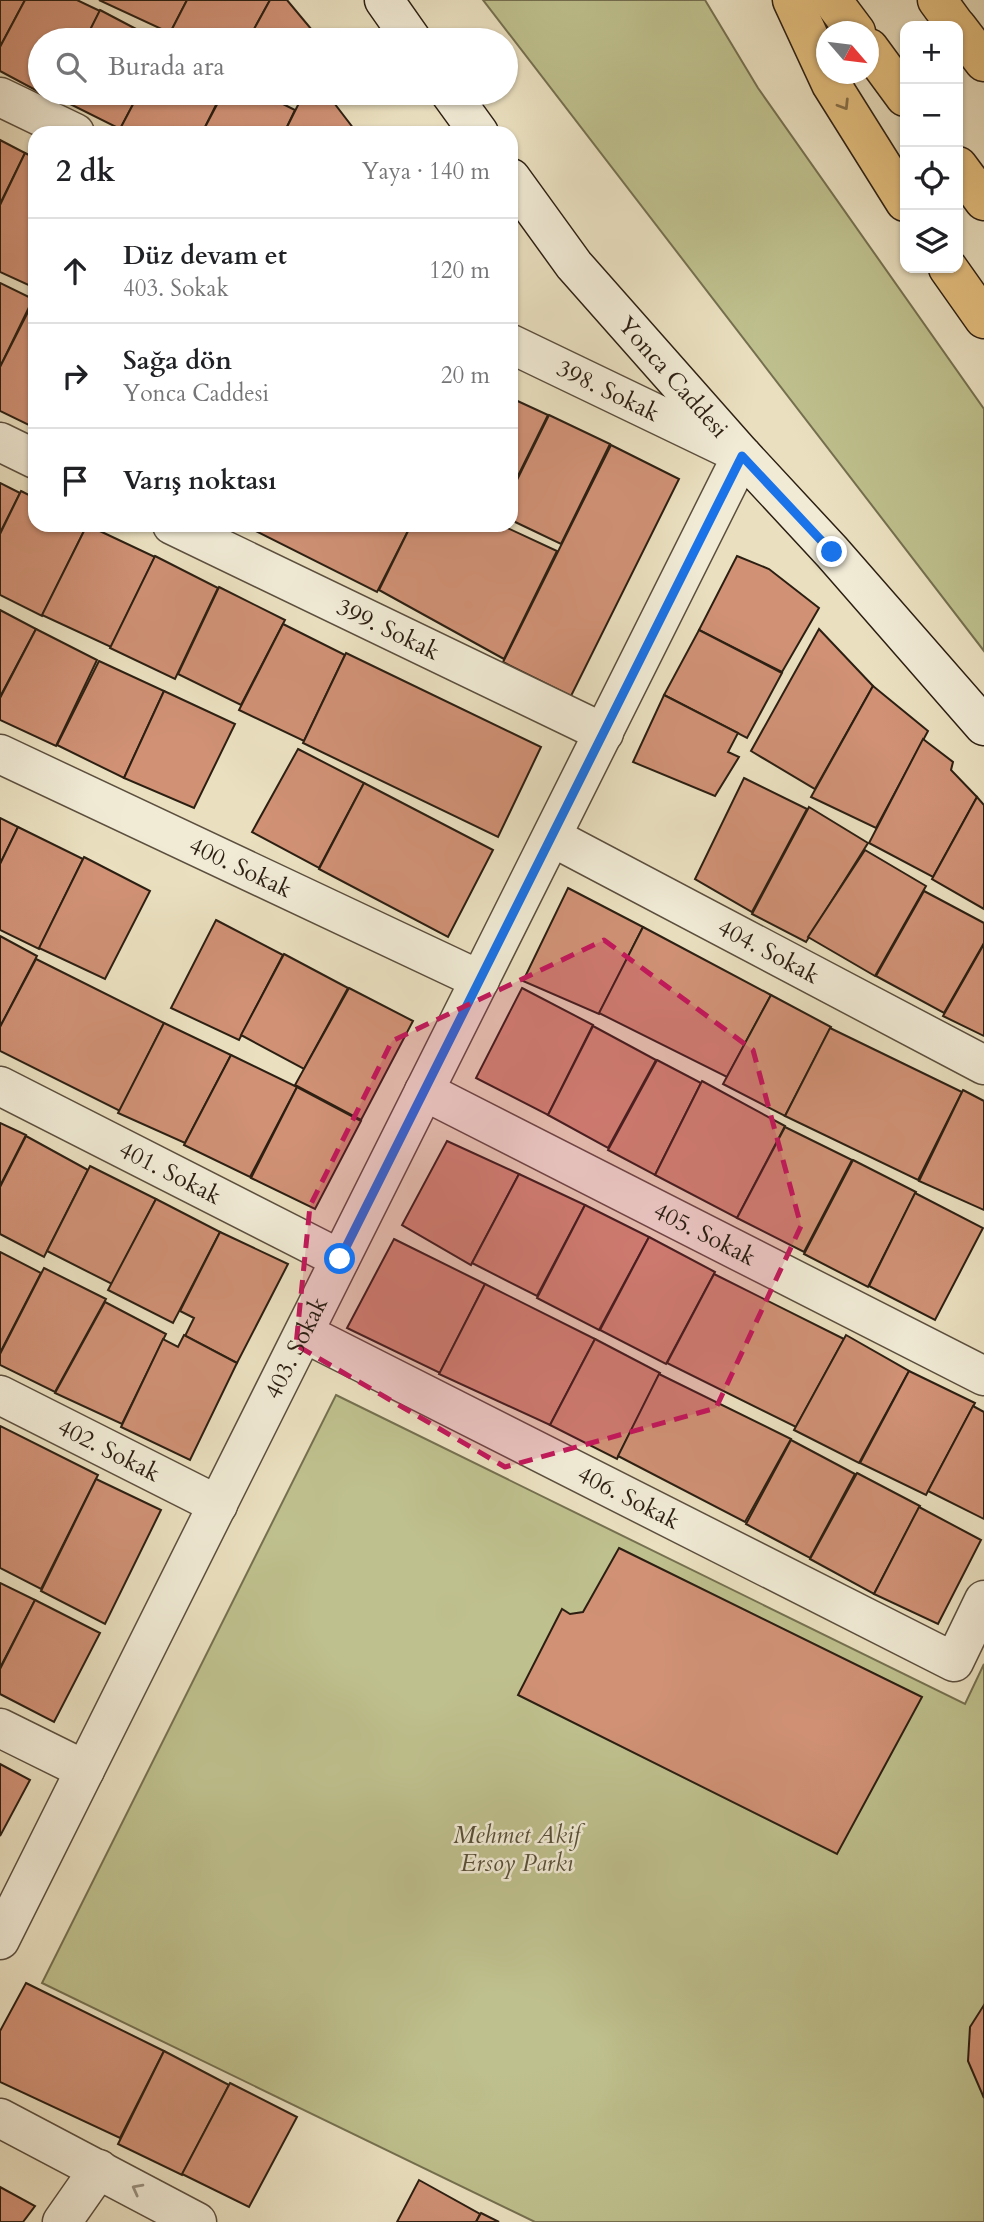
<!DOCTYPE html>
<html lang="tr">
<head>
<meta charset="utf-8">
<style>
	:root { --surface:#fff; --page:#f6f6f6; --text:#202124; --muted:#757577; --line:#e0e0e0 }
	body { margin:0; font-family:Cardo,serif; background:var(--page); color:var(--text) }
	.controls { position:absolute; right:21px; top:21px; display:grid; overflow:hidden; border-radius:14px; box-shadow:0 2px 5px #0004 }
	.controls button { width:63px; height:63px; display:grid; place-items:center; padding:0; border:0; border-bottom:2px solid var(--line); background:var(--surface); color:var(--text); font:35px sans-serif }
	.compass { position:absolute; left:816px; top:21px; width:63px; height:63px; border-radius:50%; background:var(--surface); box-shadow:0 2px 5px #0004; rotate:118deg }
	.stop { position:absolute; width:21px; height:21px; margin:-16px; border:5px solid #1a73e8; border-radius:50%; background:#fff }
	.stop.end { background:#1a73e8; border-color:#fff; box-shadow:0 2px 7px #0008 }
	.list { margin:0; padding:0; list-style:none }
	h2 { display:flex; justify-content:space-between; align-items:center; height:91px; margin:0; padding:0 28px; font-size:30px }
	h2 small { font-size:23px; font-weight:400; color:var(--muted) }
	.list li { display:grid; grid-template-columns:46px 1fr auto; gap:21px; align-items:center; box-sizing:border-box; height:105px; padding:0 28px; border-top:2px solid var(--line) }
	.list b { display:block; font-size:26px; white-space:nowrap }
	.list p { margin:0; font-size:23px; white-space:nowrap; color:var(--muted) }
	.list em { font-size:23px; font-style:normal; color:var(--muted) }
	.icon { flex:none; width:38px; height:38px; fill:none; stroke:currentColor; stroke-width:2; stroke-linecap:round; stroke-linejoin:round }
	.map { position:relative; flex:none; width:984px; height:2222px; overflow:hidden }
	.search { position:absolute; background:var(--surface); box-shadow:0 2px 5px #0004; left:28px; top:28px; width:490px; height:77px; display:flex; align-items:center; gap:18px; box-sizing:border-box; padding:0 24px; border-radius:38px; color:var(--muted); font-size:26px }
	.panel { position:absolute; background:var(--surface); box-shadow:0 2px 5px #0004; left:28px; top:126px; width:490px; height:406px; border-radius:21px }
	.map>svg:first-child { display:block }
	.green { fill:#bec08d; stroke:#757050; stroke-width:2 }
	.building { fill:#d09175; stroke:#2c1f12; stroke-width:2 }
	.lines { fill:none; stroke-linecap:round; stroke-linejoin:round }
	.street-casing { stroke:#5c4f3e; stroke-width:41 }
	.secondary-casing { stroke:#2c1f12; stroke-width:41 }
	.highway-casing { stroke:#2c1f12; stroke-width:41 }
	.street { stroke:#f1ebd6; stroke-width:38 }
	.secondary { stroke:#f1ebd6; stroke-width:38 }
	.highway { stroke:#e5c080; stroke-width:38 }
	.oneway { stroke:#887049 }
	.oneway2 { stroke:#988f7e }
	.route { stroke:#1a73e8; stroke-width:9 }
	.marked { fill:#c2185b; fill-opacity:0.2; stroke:#c2185b; stroke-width:5; stroke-dasharray:14 9; stroke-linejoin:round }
	.labels { text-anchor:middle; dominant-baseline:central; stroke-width:5; stroke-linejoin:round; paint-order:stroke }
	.street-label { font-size:24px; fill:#2c1f12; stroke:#f1ebd6 }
	.park-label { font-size:24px; font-style:italic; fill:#584f37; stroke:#f1ebd6 }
</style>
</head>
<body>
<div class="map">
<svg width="984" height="2222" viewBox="0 0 984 2222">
	<rect width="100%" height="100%" fill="#eae0c0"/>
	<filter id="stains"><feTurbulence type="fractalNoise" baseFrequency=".00286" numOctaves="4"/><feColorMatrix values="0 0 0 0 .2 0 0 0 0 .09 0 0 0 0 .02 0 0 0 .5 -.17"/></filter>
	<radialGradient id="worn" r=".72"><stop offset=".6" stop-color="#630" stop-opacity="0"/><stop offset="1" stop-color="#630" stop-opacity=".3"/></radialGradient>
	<g class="green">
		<path d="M483 0H705L758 88 984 409V651Z"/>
		<path d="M336 1395 965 1704 984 1664V2222H535L42 1983Z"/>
	</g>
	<g class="building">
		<path d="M0 0H25L0 47Z"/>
		<path d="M25 0H77L100 11 85 40H40V93H58L54 100 0 71V47Z"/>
		<path d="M99 0H187L170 33Z"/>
		<path d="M187 0H270L248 40H185L170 33Z"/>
		<path d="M270 0H287L312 30 315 40H248Z"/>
		<path d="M100 10 157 40H85Z"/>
		<path d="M58 93H139L120 129 56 97Z"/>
		<path d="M139 93H222L202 133H127L120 129Z"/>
		<path d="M223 93H261L295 110 284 133H202Z"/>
		<path d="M304 93H317L331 99 357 133H284Z"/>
		<path d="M0 140 25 153 0 204Z"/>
		<path d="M25 153 35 158V288L0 272V205Z"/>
		<path d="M0 283 33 299 0 367Z"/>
		<path d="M32 304 35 306V428L0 411V367Z"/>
		<path d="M511 398 548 415 511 490Z"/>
		<path d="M549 415 610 444 561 544 511 520V492Z"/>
		<path d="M611 445 679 479 571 696 503 662Z"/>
		<path d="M0 483 20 493 0 533Z"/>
		<path d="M21 491 35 498V525H87L42 616 0 595V534Z"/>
		<path d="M87 525 155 557 111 647 42 615Z"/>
		<path d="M249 525H411L377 592 248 527Z"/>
		<path d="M411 525H501L557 551 504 659 379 590Z"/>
		<path d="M155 556 218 588 175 679 110 648Z"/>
		<path d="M737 556 769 569 819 608 782 672 699 630Z"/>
		<path d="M219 587 285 620 241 705 178 674Z"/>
		<path d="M0 610 36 629 0 697Z"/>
		<path d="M283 624 345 655 304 741 239 710Z"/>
		<path d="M36 629 97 660 56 746 0 720V698Z"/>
		<path d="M819 629 873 686 815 789 751 751Z"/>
		<path d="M699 630 782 673 747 738 664 695Z"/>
		<path d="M346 653 541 747 498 837 303 743Z"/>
		<path d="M99 661 164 691 124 778 57 745Z"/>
		<path d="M873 686 928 731 876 828 811 797Z"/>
		<path d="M164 691 235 724 194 808 124 778Z"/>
		<path d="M664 695 738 733 728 752 739 757 715 796 633 762Z"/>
		<path d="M923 739 953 762 951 770 977 797 933 877 869 843Z"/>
		<path d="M298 749 364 783 319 868 252 832Z"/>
		<path d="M744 778 807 809 752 912 695 879Z"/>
		<path d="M364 783 493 850 448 937 319 869Z"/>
		<path d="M977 797 984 805V909L932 879Z"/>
		<path d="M809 807 868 843 806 942 752 914Z"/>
		<path d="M0 818 18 827 0 864Z"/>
		<path d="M18 827 83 859 39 949 0 930V864Z"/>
		<path d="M865 850 926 886 875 976 808 937Z"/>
		<path d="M84 857 150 891 105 979 39 948Z"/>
		<path d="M568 888 643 927 599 1014 523 981Z"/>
		<path d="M924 891 984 923V943L944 1013 876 976Z"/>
		<path d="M216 920 283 955 239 1040 171 1008Z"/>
		<path d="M643 927 771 995 727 1077 599 1013Z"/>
		<path d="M0 936 37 956 0 1027Z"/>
		<path d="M984 944V1036L943 1016Z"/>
		<path d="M284 954 348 988 304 1069 241 1035Z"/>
		<path d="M36 959 164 1023 120 1111 0 1051V1027Z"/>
		<path d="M349 988 413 1021 361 1120 295 1085Z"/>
		<path d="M522 988 593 1025 548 1115 476 1078Z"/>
		<path d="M771 995 831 1027 785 1116 723 1084Z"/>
		<path d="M164 1023 231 1055 185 1143 118 1113Z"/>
		<path d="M593 1026 656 1060 608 1148 548 1115Z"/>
		<path d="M830 1028 962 1092 918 1180 785 1116Z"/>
		<path d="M231 1055 297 1087 250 1177 184 1145Z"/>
		<path d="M657 1060 701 1083 655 1175 608 1150Z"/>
		<path d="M702 1081 785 1126 737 1218 655 1175Z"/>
		<path d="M297 1087 361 1121 315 1209 251 1178Z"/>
		<path d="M963 1090 984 1101V1210L919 1181Z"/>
		<path d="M0 1123 26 1135 0 1186Z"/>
		<path d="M785 1127 852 1160 804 1252 737 1218Z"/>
		<path d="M26 1136 88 1170 44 1257 0 1234V1187Z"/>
		<path d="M447 1141 519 1174 471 1265 402 1225Z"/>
		<path d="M853 1160 916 1192 868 1287 804 1254Z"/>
		<path d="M90 1166 156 1199 112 1284 47 1251Z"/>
		<path d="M519 1174 585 1205 537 1296 472 1263Z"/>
		<path d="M915 1193 983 1228 935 1320 869 1286Z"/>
		<path d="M156 1199 220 1232 173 1323 108 1290Z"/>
		<path d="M585 1205 649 1237 599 1330 537 1298Z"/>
		<path d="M220 1232 288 1264 237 1363 185 1336 194 1318 180 1311Z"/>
		<path d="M649 1237 715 1272 666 1364 600 1330Z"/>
		<path d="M394 1239 485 1284 440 1373 347 1328Z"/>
		<path d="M0 1252 41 1273 0 1353Z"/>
		<path d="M44 1268 106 1299 55 1392 0 1365V1354Z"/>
		<path d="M714 1274 844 1339 796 1427 667 1363Z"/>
		<path d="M485 1284 595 1339 550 1425 439 1374Z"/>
		<path d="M105 1302 166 1334 122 1424 55 1393Z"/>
		<path d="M184 1335 237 1363 190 1460 121 1427 163 1339 178 1347Z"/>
		<path d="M846 1335 909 1371 859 1463 794 1430Z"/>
		<path d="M595 1339 660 1373 617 1459 550 1425Z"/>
		<path d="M909 1371 975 1403 926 1495 860 1463Z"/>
		<path d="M659 1374 791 1439 745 1522 618 1456Z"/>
		<path d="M973 1406 984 1412V1519L928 1491Z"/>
		<path d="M0 1426 98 1475 41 1589 0 1568Z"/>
		<path d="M791 1440 855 1474 810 1558 746 1524Z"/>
		<path d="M857 1473 920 1506 874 1594 810 1559Z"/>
		<path d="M96 1479 161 1510 105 1624 41 1591Z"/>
		<path d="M919 1507 981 1540 938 1624 874 1594Z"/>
		<path d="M619 1548 922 1697 837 1854 518 1695 562 1609 570 1614 583 1612Z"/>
		<path d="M0 1583 35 1600 0 1668Z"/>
		<path d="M35 1600 100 1633 54 1722 0 1694V1669Z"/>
		<path d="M0 1764 30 1780 0 1836Z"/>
		<path d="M26 1983 164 2051 120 2138 0 2082V2031Z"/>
		<path d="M984 2005V2098L968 2061 970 2027Z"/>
		<path d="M164 2051 229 2085 182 2175 118 2144Z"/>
		<path d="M230 2083 297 2117 249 2207 182 2174Z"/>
		<path d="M419 2180 480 2214 476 2222H397Z"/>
		<path d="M0 2187 35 2206 23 2222H0Z"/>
		<path d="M481 2213 499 2222H476Z"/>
	</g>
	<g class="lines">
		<defs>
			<g id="street">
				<path d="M0 97 75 133"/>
				<path d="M0 442 35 459"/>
				<path id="s1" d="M172 525 604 733"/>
				<path id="s2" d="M0 754 480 980"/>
				<path id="s3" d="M552 837 984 1065"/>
				<path id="s4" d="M0 1086 340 1259"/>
				<path id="s5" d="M424 1091 984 1376"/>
				<path id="s6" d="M304 1333 954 1662 984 1600"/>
				<path id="s7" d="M0 1395 218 1505"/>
				<path d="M0 1728 85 1770"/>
				<path id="s8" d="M0 1940 742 455 511 344"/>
				<path d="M0 2118 197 2222"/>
				<path d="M62 2222 99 2169"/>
			</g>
			<g id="secondary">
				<path d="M384 0 412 40"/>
				<path d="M450 93 479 133"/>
				<path id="s9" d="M511 178 574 265 742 455 832 552 984 726"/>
			</g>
			<g id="highway">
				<path d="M792 0 831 84 905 202"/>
				<path d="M832 0 856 32"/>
				<path d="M937 0 956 26"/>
				<path d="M958 28 984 62"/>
				<path d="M869 48 905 97"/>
				<path d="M958 166 984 201"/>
				<path d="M948 268 984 319"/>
			</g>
		</defs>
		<use href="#street" class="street-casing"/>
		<use href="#secondary" class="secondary-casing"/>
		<use href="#highway" class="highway-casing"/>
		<use href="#street" class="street"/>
		<use href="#secondary" class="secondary"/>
		<use href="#highway" class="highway"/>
	</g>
	<defs><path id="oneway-chevron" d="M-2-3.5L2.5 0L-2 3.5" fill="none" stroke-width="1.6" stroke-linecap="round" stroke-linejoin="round" transform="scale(1.75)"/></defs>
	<use class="oneway" href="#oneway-chevron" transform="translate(844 105) rotate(58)"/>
	<use class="oneway2" href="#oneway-chevron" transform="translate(137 2189) rotate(-152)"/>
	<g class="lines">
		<path class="route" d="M340 1259 742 456 832 552"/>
	</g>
	<path class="marked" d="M604 940 753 1050 801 1226 716 1408 505 1467 296 1345 310 1206 392 1041Z"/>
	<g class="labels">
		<g class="street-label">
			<text stroke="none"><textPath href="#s9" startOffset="257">Yonca Caddesi</textPath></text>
			<text transform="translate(608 391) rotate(26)">398. Sokak</text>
			<text stroke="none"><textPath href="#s1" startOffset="240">399. Sokak</textPath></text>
			<text stroke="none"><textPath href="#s2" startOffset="266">400. Sokak</textPath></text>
			<text stroke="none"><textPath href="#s3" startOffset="245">404. Sokak</textPath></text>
			<text stroke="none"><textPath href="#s4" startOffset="191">401. Sokak</textPath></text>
			<text stroke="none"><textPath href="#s5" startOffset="315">405. Sokak</textPath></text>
			<text stroke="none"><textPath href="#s8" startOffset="662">403. Sokak</textPath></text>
			<text stroke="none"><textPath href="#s7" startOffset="122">402. Sokak</textPath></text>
			<text stroke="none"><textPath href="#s6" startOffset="364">406. Sokak</textPath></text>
		</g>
		<g class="park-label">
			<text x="517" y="1835">Mehmet Akif<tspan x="517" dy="28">Ersoy Parkı</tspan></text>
		</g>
	</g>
	<rect width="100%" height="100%" filter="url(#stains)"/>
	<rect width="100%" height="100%" fill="url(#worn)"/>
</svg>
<div class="controls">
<button>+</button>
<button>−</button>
<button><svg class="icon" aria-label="locate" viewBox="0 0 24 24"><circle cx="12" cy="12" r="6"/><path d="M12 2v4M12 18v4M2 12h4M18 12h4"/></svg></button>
<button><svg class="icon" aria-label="layers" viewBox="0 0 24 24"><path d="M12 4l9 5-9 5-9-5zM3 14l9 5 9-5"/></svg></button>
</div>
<svg class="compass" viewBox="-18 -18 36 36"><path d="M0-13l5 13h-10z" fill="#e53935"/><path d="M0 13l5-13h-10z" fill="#757577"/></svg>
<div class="stop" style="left:340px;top:1259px"></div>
<div class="stop end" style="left:832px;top:552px"></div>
<div class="search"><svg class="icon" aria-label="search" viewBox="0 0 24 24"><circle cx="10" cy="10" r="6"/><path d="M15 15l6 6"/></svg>Burada ara</div>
<section class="panel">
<h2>2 dk<small>Yaya · 140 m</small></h2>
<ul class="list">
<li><svg class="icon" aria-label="ahead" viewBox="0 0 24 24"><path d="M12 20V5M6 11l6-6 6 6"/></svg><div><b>Düz devam et</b><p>403. Sokak</p></div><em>120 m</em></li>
<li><svg class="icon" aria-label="right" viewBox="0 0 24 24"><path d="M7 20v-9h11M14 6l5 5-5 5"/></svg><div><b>Sağa dön</b><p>Yonca Caddesi</p></div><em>20 m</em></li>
<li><svg class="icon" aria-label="arrive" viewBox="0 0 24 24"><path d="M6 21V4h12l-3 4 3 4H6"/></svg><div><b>Varış noktası</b></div></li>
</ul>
</section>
</div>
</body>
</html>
